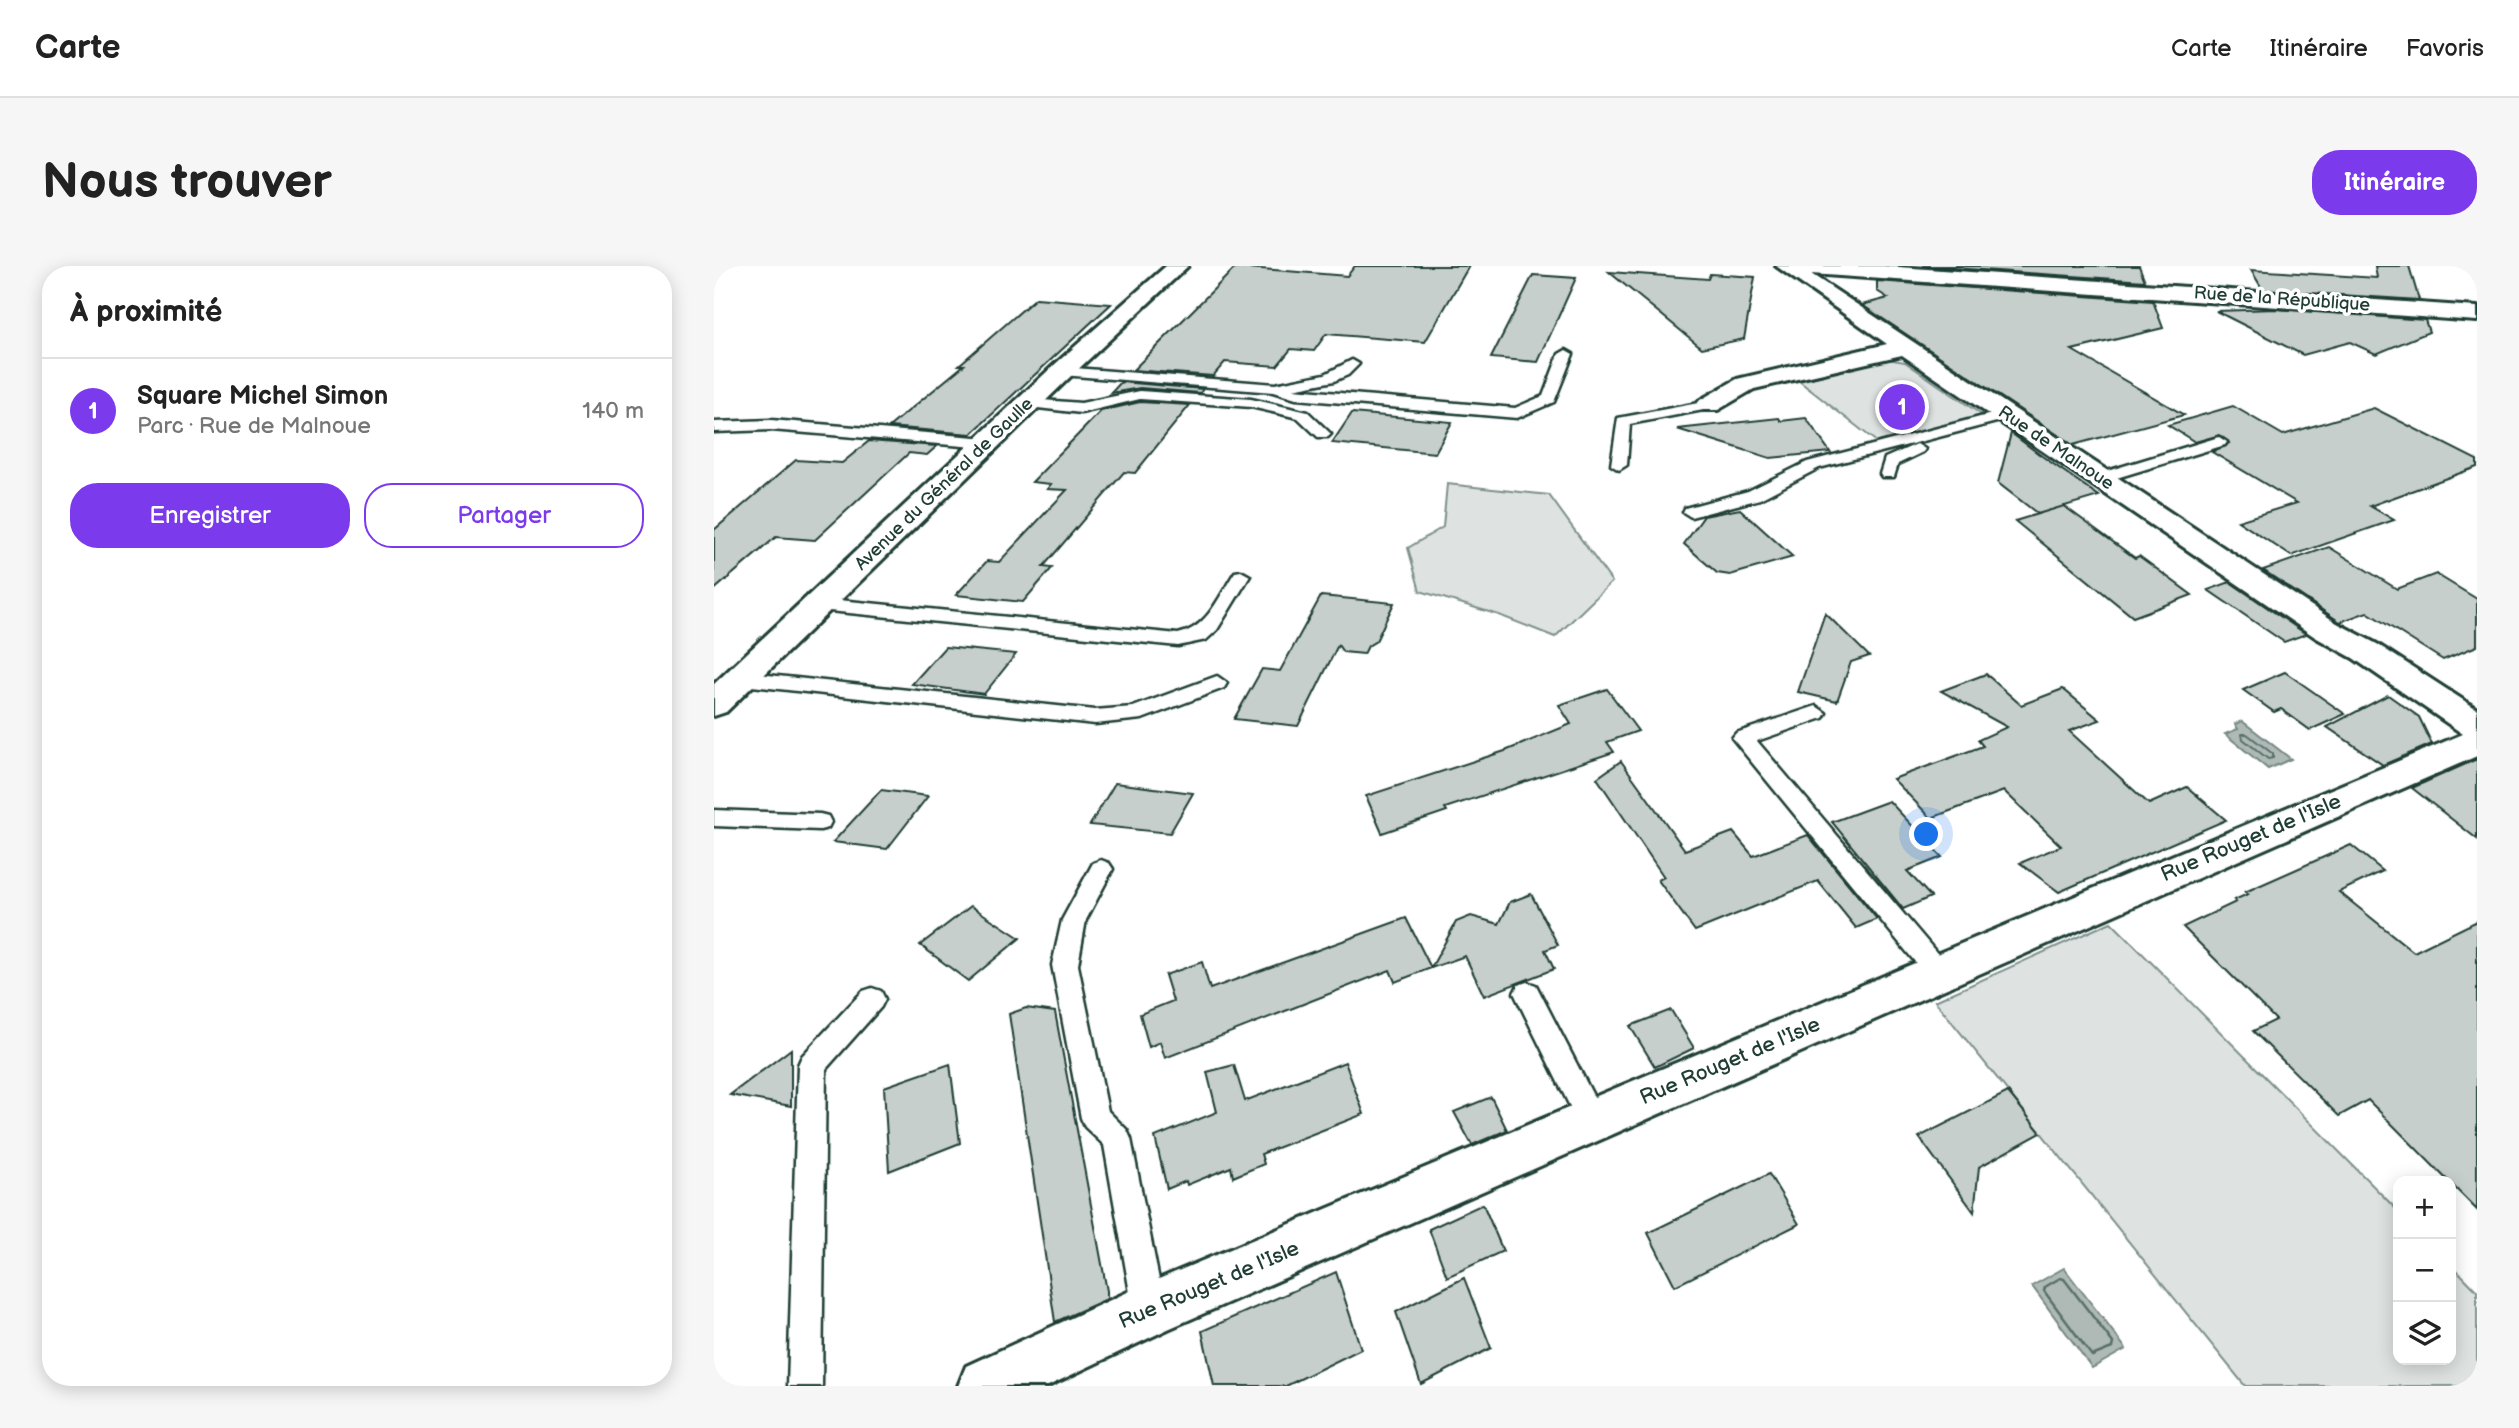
<!DOCTYPE html>
<html lang="fr">
<head>
<meta charset="utf-8">
<style>
	:root { --surface:#fff; --page:#f6f6f6; --text:#222; --muted:#767676; --line:#e0e0e0; --accent:#7c3aed }
	body { margin:0; font-family:"Balsamiq Sans",sans-serif; background:var(--page); color:var(--text) }
	.controls { position:absolute; right:21px; bottom:21px; display:grid; overflow:hidden; border-radius:14px; box-shadow:0 4px 18px #0003 }
	.controls button { width:63px; height:63px; display:grid; place-items:center; padding:0; border:0; border-bottom:2px solid var(--line); background:var(--surface); color:var(--text); font:35px sans-serif }
	.you { position:absolute; left:1213px; top:569px; width:24px; height:24px; margin:-18px; border:5px solid #fff; border-radius:50%; background:#1a73e8; box-shadow:0 0 0 10px #1a73e833 }
	.badge { display:grid; place-items:center; width:46px; height:46px; border-radius:50%; background:var(--accent); color:#fff; font-size:23px; font-weight:700 }
	.pin { position:absolute; translate:-50% -50%; border:4px solid #fff; box-shadow:0 2px 7px #0006 }
	.list { margin:0; padding:0; list-style:none }
	h2 { display:flex; justify-content:space-between; align-items:center; height:91px; margin:0; padding:0 28px; font-size:30px }
	h2 small { font-size:23px; font-weight:400; color:var(--muted) }
	.list li { display:grid; grid-template-columns:46px 1fr auto; gap:21px; align-items:center; box-sizing:border-box; height:105px; padding:0 28px; border-top:2px solid var(--line) }
	.list b { display:block; font-size:26px; white-space:nowrap }
	.list p { margin:0; font-size:23px; white-space:nowrap; color:var(--muted) }
	.list em { font-size:23px; font-style:normal; color:var(--muted) }
	.actions { display:flex; gap:14px; padding:21px 28px }
	.actions a { flex:1; padding:16px 0; border:2px solid var(--accent); border-radius:28px; text-align:center; font-size:24px; color:var(--accent) }
	.actions .main { background:var(--accent); color:#fff }
	.icon { flex:none; width:38px; height:38px; fill:none; stroke:currentColor; stroke-width:2; stroke-linecap:round; stroke-linejoin:round }
	.map { position:relative; flex:none; width:1763px; height:1120px; overflow:hidden; border-radius:28px }
	header { display:flex; align-items:center; gap:42px; box-sizing:border-box; height:98px; padding:0 35px; background:var(--surface); border-bottom:2px solid var(--line) }
	header strong { font-size:33px }
	nav { display:flex; gap:38px; margin-inline-start:auto; font-size:24px }
	.intro { display:flex; align-items:center; justify-content:space-between; box-sizing:border-box; height:168px; padding:0 42px }
	h1 { margin:0; font-size:49px }
	.button { padding:18px 32px; border-radius:28px; background:var(--accent); color:#fff; font-size:24px; font-weight:700 }
	main { display:flex; gap:42px; padding:0 42px }
	aside { flex:1; background:var(--surface); border-radius:28px; box-shadow:0 4px 18px #0003 }
	.map>svg:first-child { display:block }
	.green { fill:#dee3e2; stroke:#7e908b; stroke-width:2 }
	.water { fill:#afbab7; stroke:#758883; stroke-width:2 }
	.lines { fill:none; stroke-linecap:round; stroke-linejoin:round }
	.shore-far1 { stroke:#596f68; stroke-width:2 }
	.shore { stroke:#596f68; stroke-width:2.5 }
	.building { fill:#c7cfcc; stroke:#1f3d34; stroke-width:2 }
	.service-casing { stroke:#1f3d34; stroke-width:5 }
	.minor-casing { stroke:#1f3d34; stroke-width:6 }
	.tertiary-casing { stroke:#1f3d34; stroke-width:6 }
	.service { fill:#fff; fill-rule:evenodd }
	.minor { fill:#fff; fill-rule:evenodd }
	.tertiary { fill:#fff; fill-rule:evenodd }
	.labels { text-anchor:middle; dominant-baseline:central; stroke-width:7; stroke-linejoin:round; paint-order:stroke }
	.far-street-label { font-size:18px; fill:#1f3d34; stroke:#fff }
	.street-label { font-size:21px; fill:#1f3d34; stroke:#fff }
</style>
</head>
<body>
<header>
<strong>Carte</strong>
<nav><a>Carte</a><a>Itinéraire</a><a>Favoris</a></nav>
</header>
<div class="intro"><h1>Nous trouver</h1><a class="button">Itinéraire</a></div>
<main>
<aside>
<h2>À proximité<small></small></h2>
<ul class="list">
<li><span class="badge">1</span><div><b>Square Michel Simon</b><p>Parc · Rue de Malnoue</p></div><em>140 m</em></li>
</ul>
<div class="actions"><a class="main">Enregistrer</a><a>Partager</a></div>
</aside>
<div class="map">
<svg width="1763" height="1120" viewBox="0 0 1763 1120">
	<rect width="100%" height="100%" fill="#fff"/>
	<filter id="ink" filterUnits="userSpaceOnUse"><feTurbulence type="fractalNoise" baseFrequency=".0143" numOctaves="2"/><feDisplacementMap in="SourceGraphic" scale="14" xChannelSelector="R" yChannelSelector="G"/><feConvolveMatrix kernelMatrix="1 2 1 2 8 2 1 2 1" color-interpolation-filters="sRGB"/></filter>
	<g filter="url(#ink)">
		<g class="green">
			<path d="M1173 93 1191 96 1268 149 1164 177 1085 115Z"/>
			<path d="M733 218 835 229 898 316 841 371 785 349 706 325 694 282 729 261Z"/>
			<path d="M1397 656 1684 945V1094H1737V998L1763 1025V1120H1531L1221 735Z"/>
		</g>
		<g class="water">
			<path d="M1528 455 1577 493 1554 503 1511 468 1524 463 1521 458Z"/>
			<path d="M1350 1002 1412 1083 1378 1102 1318 1020Z"/>
		</g>
		<g class="lines">
			<path class="shore-far1" d="M1528 468H1533L1559 488V492L1554 493 1529 473Z"/>
			<path class="shore" d="M1346 1012 1350 1013 1399 1077 1398 1082 1378 1090 1330 1025 1331 1021Z"/>
		</g>
		<g class="building">
			<path d="M641 0H755L711 76 612 68 600 85 577 83 563 100 511 96 499 110 419 104 522 1 633 10Z"/>
			<path d="M1208 0H1425L1431 15Z"/>
			<path d="M1661 0H1695L1705 34 1549 24 1537 4 1663 12Z"/>
			<path d="M895 6 994 13 996 8 1041 11 1030 73 988 82Z"/>
			<path d="M819 9 862 12 824 96 777 92Z"/>
			<path d="M1163 15 1439 35 1449 62 1358 84 1470 149 1359 179 1148 39 1174 32 1163 25Z"/>
			<path d="M322 32 397 38 257 168 175 161 250 99H245Z"/>
			<path d="M1561 43 1711 54 1715 66 1662 88 1636 76 1589 89 1502 45Z"/>
			<path d="M407 116 489 123 486 127 426 122 397 127Z"/>
			<path d="M426 136 476 139 421 207 410 206 329 301 338 302 309 336 242 329 273 295 285 296 353 224 333 223 337 218 318 216 387 145Z"/>
			<path d="M1519 140 1569 169 1660 142 1763 194V201L1656 240 1680 254 1577 290 1524 255 1583 237 1498 186 1515 177 1506 169 1481 176 1454 159Z"/>
			<path d="M638 147 738 156 721 187 618 177Z"/>
			<path d="M1065 152 1067 155 1092 152 1116 186 1056 192 963 163Z"/>
			<path d="M1297 167 1325 188 1385 230 1324 248 1284 217Z"/>
			<path d="M155 175 223 180 213 189 195 187 101 274 62 271 0 324V264L82 194 128 197Z"/>
			<path d="M1350 240 1421 292 1425 290 1478 329 1419 351 1301 255Z"/>
			<path d="M1026 243 1079 291 1016 309 1003 307 970 278 990 250Z"/>
			<path d="M1615 281 1683 323 1722 308 1763 333V380L1729 394 1653 346 1626 356 1549 304Z"/>
			<path d="M1516 316 1592 368 1570 376 1494 324Z"/>
			<path d="M607 330 680 337 662 375 654 380 650 388 629 386 624 379 584 460 520 453 548 403 566 405Z"/>
			<path d="M1111 347 1155 390 1137 396 1123 435 1084 426Z"/>
			<path d="M231 381 302 388 270 428 198 418Z"/>
			<path d="M1571 406 1631 448 1596 464 1567 443 1560 446 1529 424Z"/>
			<path d="M1272 408 1307 439 1349 423 1386 454 1355 465 1435 538 1473 521 1512 554 1345 626 1306 597 1347 580 1290 525 1217 552 1179 513 1269 480 1264 474 1293 461 1227 425Z"/>
			<path d="M893 423 924 465 893 476 900 486 731 542 733 545 668 567 652 530 791 485 857 458 845 439Z"/>
			<path d="M1674 429 1705 451 1718 478 1669 499 1613 461Z"/>
			<path d="M1763 493V573L1698 522Z"/>
			<path d="M907 495 971 584 1019 566 1039 590 1094 569 1163 653 1142 662 1104 615 981 665 944 614 950 611 883 512Z"/>
			<path d="M401 517 479 527 456 567 376 559Z"/>
			<path d="M167 524 214 530 173 583 119 576Z"/>
			<path d="M1175 535 1228 591 1193 605 1217 631 1189 643 1118 556Z"/>
			<path d="M1637 579 1669 605 1625 626 1700 686 1763 655V944L1654 834 1625 850 1539 765 1562 754 1469 661 1522 636 1520 634 1534 628 1531 626Z"/>
			<path d="M817 628 844 679 831 684 840 703 770 730 751 690 717 702 742 656 757 650 785 658 796 636Z"/>
			<path d="M257 640 306 672 254 715 206 679Z"/>
			<path d="M692 652 717 702 681 716 676 704 451 792 446 776 435 781 426 748 459 735 451 709 488 696 496 723Z"/>
			<path d="M312 742 341 746 393 1025V1033L341 1056 295 748Z"/>
			<path d="M957 744 980 782 941 801 916 760Z"/>
			<path d="M77 783V840L16 829Z"/>
			<path d="M631 796 650 848 547 888 550 898 519 911 517 901 473 919 472 915 453 923 441 871 503 846 493 806 520 799 531 835Z"/>
			<path d="M236 798 246 877 175 905 170 821Z"/>
			<path d="M1294 826 1327 867 1265 901 1260 946 1205 871Z"/>
			<path d="M777 831 793 864 758 879 740 846Z"/>
			<path d="M1055 908 1085 958 961 1020 934 967Z"/>
			<path d="M769 938 789 985 733 1011 715 963Z"/>
			<path d="M622 1006 647 1083 572 1120H500L488 1065Z"/>
			<path d="M750 1012 777 1082 707 1118 682 1046Z"/>
		</g>
		<g class="lines">
			<defs>
				<g id="service">
					<path d="M852 84 859 88 840 136 803 152 582 133 559 126 348 109 341 105 348 101 561 118 611 108 638 94 645 98 634 109 620 115 579 123 801 142 829 130 845 88Z"/>
					<path d="M426 125 537 133 594 146 617 168 614 171H604L584 152 537 141 426 133 367 147 315 141 308 137 315 133 367 137Z"/>
					<path d="M995 135 1002 139 1000 142 916 158 913 199 905 204 897 199 904 152Z"/>
					<path d="M1293 144 1301 149 1298 152 1105 202 1046 233 977 251 969 246 971 242 1034 225 1093 196Z"/>
					<path d="M57 154 273 172 281 177 273 182 57 164 0 166V156Z"/>
					<path d="M1505 171 1513 176 1511 179 1386 217 1378 212 1380 209Z"/>
					<path d="M1203 178 1211 183 1209 186 1184 198 1180 211H1168L1166 208 1171 192Z"/>
					<path d="M527 305 536 310 503 364 492 374 464 380 105 344 96 338 105 332 464 368C494 362 505 330 521 306Z"/>
					<path d="M26 406 381 444 419 441 503 410 513 417 510 422 428 453 381 458 19 418 16 413 19 408Z"/>
					<path d="M1102 440 1112 447 1109 452 1043 475 1233 699 1237 706 1233 713 1224 717 1215 713 1018 472 1022 467Z"/>
					<path d="M0 544 106 548 114 550 117 556 114 562 106 564 0 560Z"/>
					<path d="M387 594 395 597 399 603 372 654 364 699 394 845 413 864 417 873 451 1044 446 1055 435 1060 424 1055 419 1044 390 879 371 861 367 852 338 699 348 654 379 597Z"/>
					<path d="M813 716 822 719 887 845 891 854 887 863 877 867 867 863 800 727 804 719Z"/>
					<path d="M158 722 167 725 171 733 167 741 112 803 108 1120H74L84 799 88 790 149 725Z"/>
				</g>
				<path id="minor" d="M1062 0H1170L1763 41V55L1097 8 1623 357 1663 378 1763 443V490L454 1063 334 1120H244L252 1100 416 1025 1749 468 1639 392 1601 371 1188 89 1040 123 1004 144H986L982 139 986 134 1023 113 1173 78Z"/>
				<path id="tertiary" d="M452 0H474L357 110 12 446 0 450V418L339 100Z"/>
			</defs>
			<use href="#service" class="service-casing"/>
			<use href="#minor" class="minor-casing"/>
			<use href="#tertiary" class="tertiary-casing"/>
			<use href="#service" class="service"/>
			<use href="#minor" class="minor"/>
			<use href="#tertiary" class="tertiary"/>
		</g>
	</g>
	<g class="labels">
		<g class="far-street-label">
			<text transform="translate(1568 33) rotate(4)">Rue de la République</text>
			<text transform="translate(1342 182) rotate(34)">Rue de Malnoue</text>
			<text transform="translate(230 218) rotate(-44)">Avenue du Général de Gaulle</text>
		</g>
		<g class="street-label">
			<text transform="translate(1537 572) rotate(-23)">Rue Rouget de l'Isle</text>
			<text transform="translate(1016 795) rotate(-23)">Rue Rouget de l'Isle</text>
			<text transform="translate(495 1019) rotate(-23)">Rue Rouget de l'Isle</text>
		</g>
	</g>
</svg>
<div class="controls">
<button>+</button>
<button>−</button>
<button><svg class="icon" aria-label="layers" viewBox="0 0 24 24"><path d="M12 4l9 5-9 5-9-5zM3 14l9 5 9-5"/></svg></button>
</div>
<div class="you"></div>
<div class="pin badge" style="left:1188px;top:141px">1</div>
</div>
</main>
</body>
</html>
